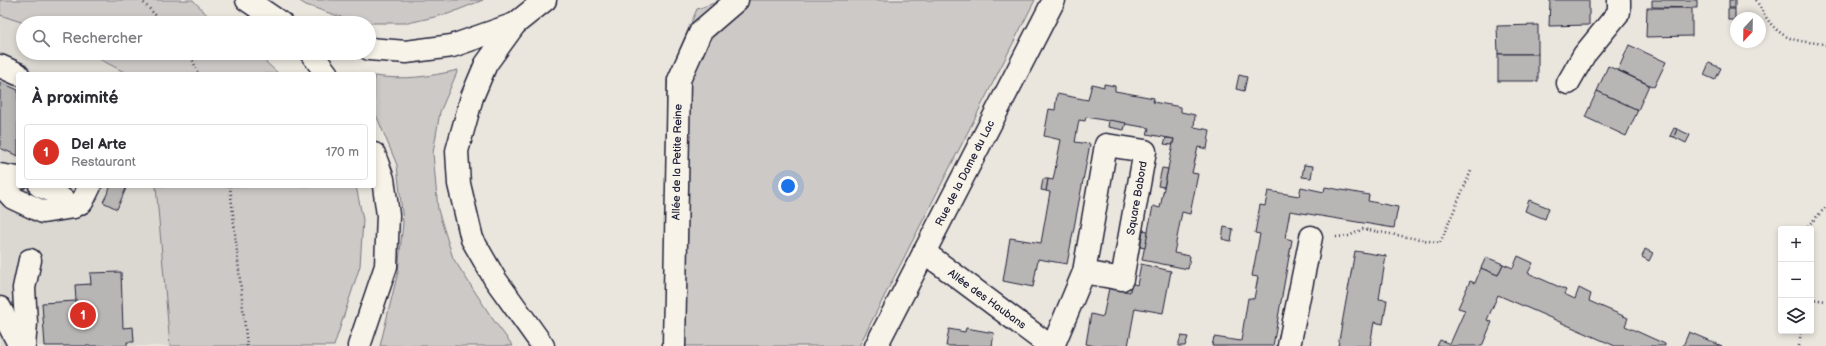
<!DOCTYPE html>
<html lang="fr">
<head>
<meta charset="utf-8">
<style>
	:root { --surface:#fff; --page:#f2f2f3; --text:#2b2b33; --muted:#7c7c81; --line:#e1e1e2; --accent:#d93025 }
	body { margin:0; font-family:"Balsamiq Sans",sans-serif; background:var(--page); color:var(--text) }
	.controls { position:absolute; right:12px; bottom:12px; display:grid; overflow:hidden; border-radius:4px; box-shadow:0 2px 6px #0003 }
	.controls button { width:36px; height:36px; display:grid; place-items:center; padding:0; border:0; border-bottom:1px solid var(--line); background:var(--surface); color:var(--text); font:20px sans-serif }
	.compass { position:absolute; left:1730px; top:12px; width:36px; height:36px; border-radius:50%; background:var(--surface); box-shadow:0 2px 6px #0003; rotate:202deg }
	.you { position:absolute; left:788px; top:186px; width:14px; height:14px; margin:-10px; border:3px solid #fff; border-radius:50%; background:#1a73e8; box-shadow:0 0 0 6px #1a73e833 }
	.badge { display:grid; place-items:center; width:26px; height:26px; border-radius:50%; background:var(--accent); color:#fff; font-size:13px; font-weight:700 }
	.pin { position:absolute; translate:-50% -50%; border:2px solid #fff; box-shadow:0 1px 4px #0006 }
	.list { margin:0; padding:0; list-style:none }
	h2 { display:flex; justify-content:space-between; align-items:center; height:52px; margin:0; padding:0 16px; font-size:17px }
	h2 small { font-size:13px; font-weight:400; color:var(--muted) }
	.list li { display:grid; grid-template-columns:26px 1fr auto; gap:12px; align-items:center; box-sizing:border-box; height:56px; margin:0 8px 8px; padding:0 8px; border:1px solid var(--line); border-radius:4px }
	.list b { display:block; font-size:15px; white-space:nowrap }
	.list p { margin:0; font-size:13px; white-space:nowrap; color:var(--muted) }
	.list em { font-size:13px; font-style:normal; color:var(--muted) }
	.icon { flex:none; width:22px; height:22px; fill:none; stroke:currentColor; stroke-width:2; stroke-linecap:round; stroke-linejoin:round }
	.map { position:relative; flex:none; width:1826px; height:346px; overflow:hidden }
	.search { position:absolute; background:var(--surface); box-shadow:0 2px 6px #0003; left:16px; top:16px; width:360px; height:44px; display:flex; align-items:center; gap:10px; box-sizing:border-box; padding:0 14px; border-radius:22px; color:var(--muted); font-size:15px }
	.panel { position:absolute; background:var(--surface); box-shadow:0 2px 6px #0003; left:16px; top:72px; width:360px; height:116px; border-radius:4px }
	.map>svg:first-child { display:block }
	.built { fill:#dbd8d2 }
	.green { fill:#cdc9c6; stroke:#787680 }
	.building { fill:#b8b6b5; stroke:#22223b }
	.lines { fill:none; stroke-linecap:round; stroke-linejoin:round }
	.minor-casing { stroke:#22223b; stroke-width:25 }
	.major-casing { stroke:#22223b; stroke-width:25 }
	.path { stroke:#22223b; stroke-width:2.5; stroke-dasharray:1 3; stroke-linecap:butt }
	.minor { stroke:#f7f3e8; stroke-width:22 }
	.major { stroke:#f7f3e8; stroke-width:22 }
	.labels { text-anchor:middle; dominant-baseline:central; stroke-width:3; stroke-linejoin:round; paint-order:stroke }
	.street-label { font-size:11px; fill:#22223b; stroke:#f7f3e8 }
</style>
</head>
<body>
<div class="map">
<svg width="1826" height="346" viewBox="0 0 1826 346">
	<rect width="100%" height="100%" fill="#eae6de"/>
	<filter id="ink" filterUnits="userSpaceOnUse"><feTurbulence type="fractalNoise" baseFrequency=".025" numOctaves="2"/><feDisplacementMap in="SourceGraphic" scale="8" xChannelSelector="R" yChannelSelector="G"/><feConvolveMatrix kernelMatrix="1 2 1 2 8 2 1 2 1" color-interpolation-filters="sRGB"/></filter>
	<g filter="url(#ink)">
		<path class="built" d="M0 0 196 23H23V53H200L202 74H18V186H216L236 346H0Z"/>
		<g class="green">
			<path d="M0 0H193L209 17 216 23H24L0 15Z"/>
			<path d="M298 0H483L448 14 408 23H358L306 5Z"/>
			<path d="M723 0H1035L859 346H664L667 78 697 9Z"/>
			<path d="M88 53H256L279 74H128Z"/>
			<path d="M458 70 440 112 433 153 438 210 453 258 492 318 513 346H380L398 272 403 222 397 165 374 110V76C405 80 428 77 458 70Z"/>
			<path d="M156 186H356L363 220 360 266 334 346H170Z"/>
		</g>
		<g class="building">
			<path d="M1550 0H1589V25L1549 26Z"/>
			<path d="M1652 0H1697V8L1652 7Z"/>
			<rect x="1729" y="0" width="6" height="8"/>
			<path d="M1647 8H1692V36L1646 37Z"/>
			<rect x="1728" y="9" width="7" height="11"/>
			<path d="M1538 25V54H1498L1497 26Z"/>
			<path d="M1629 45 1666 62 1654 87 1618 70Z"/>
			<rect x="1498" y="54" width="40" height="27"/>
			<path d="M1709 63 1721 68 1715 80 1704 75Z"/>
			<path d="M1608 66 1649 85 1638 110 1597 91Z"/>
			<path d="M1239 75 1247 77 1244 91 1236 89Z"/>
			<path d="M0 82 18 90V156L0 148Z"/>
			<path d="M1092 84 1104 87V84L1115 86V91L1154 98 1153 102 1181 107V112L1195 115 1194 127 1210 130 1207 149 1198 147 1192 173 1198 174 1190 214 1182 212 1174 253 1190 256 1188 269 1142 260 1153 206 1160 208 1174 139 1147 134 1149 128 1086 117 1085 121 1079 120 1075 142 1090 144 1067 264 1038 259 1033 287 1003 281 1010 238 1041 243 1050 192 1046 191 1048 179 1053 180 1061 140 1044 136 1049 109 1055 110 1057 94 1088 100Z"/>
			<path d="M1597 91 1638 110 1626 136 1585 117Z"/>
			<path d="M1109 120 1126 123 1124 130 1108 127Z"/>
			<path d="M1674 128 1677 129 1674 137 1670 136Z"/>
			<path d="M1677 129 1690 135 1686 143 1674 137Z"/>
			<path d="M1166 138 1174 139 1172 145 1164 144Z"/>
			<path d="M1304 165 1313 166 1311 178 1302 177Z"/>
			<path d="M1162 168 1168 169 1164 187 1158 186Z"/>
			<path d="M1043 179H1048L1046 191 1041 190Z"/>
			<path d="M111 186H127L117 209 103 202Z"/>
			<path d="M1301 187 1324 192 1325 187 1369 195 1368 201 1398 207 1394 228 1290 211 1285 238 1292 240 1273 346H1212L1214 337 1241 341 1248 298 1254 299 1258 277 1252 276 1260 234 1255 233 1260 205 1265 206 1268 191 1299 196Z"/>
			<path d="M1529 200 1549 208 1545 219 1525 211Z"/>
			<path d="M1224 227 1233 229 1231 241 1222 239Z"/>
			<path d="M1143 230 1148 231 1145 248 1140 247Z"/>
			<path d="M1645 249 1653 253 1649 261 1642 257Z"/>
			<path d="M1355 251 1386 256 1379 299 1387 300 1383 324 1374 322 1370 346H1338Z"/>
			<path d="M1518 256 1533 263 1528 273 1566 290 1564 294 1575 299 1579 288 1591 294 1589 301 1628 318 1625 326 1665 344V346H1615L1498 295 1487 320 1492 322 1482 346H1437L1440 340 1450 344 1465 310 1458 308 1470 281 1475 283 1481 268 1498 275 1503 264 1513 268Z"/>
			<path d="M1486 257 1503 264 1498 275 1481 268Z"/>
			<path d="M1141 264 1171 271 1163 313 1135 308 1128 346H1095L1086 344 1091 314 1103 317 1109 288 1130 292 1131 283 1137 285Z"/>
			<path d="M121 272 123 328 133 327 134 342H127V346H45L42 303 76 301 75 285 91 284 90 273Z"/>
			<path d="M966 328 994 333 992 346H946L949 329 965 332Z"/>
			<path d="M1689 332 1722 346H1683Z"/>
			<path d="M1181 336 1188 337 1185 346H1178Z"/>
		</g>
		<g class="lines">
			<defs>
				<g id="minor">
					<path d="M0 66 18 74"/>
					<path d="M1568 83 1584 55 1619 12V0"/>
					<path d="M0 175 18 178"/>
					<path d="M0 184 13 198 43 212 73 207"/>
					<path d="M40 186 50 190 73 207 82 202 90 186"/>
					<path d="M924 252 1050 346"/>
					<path d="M0 308 20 346"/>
					<path d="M24 346 26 323 24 288 30 260"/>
					<path d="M674 346 679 80 701 31 737 0"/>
					<path d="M876 346 1054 0"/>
					<path d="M1053 346 1084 272 1106 145 1145 151 1122 279 1084 272"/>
					<path d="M1289 346 1311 237"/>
				</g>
				<g id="major">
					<path d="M247 0 281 23"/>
					<path d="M515 24 486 64 472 97 457 151 459 184 472 239 495 279 543 346"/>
					<path d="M369 49 406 52 452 46 515 24 545 0"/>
					<path d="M311 53 327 74"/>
					<path d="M359 346 386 266 388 215 383 179 374 154"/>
				</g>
			</defs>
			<use href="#minor" class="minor-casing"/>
			<use href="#major" class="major-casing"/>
			<g class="path">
				<path d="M141 0 163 23"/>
				<path d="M1756 0C1767 20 1776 37 1801 41 1809 43 1818 42 1826 45"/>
				<path d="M190 53 198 74"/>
				<path d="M230 186 247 346"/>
				<path d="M1805 229 1826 207"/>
				<path d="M1336 237 1349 236 1363 229 1440 243 1471 171"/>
				<path d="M1811 299 1826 301"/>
				<path d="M1799 346 1801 331"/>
			</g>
			<use href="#minor" class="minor"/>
			<use href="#major" class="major"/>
		</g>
	</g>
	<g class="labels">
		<g class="street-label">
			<text transform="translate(677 162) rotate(-89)">Allée de la Petite Reine</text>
			<text transform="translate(965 173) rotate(-63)">Rue de la Dame du Lac</text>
			<text transform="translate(1137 198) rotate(-80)">Square Babord</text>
			<text transform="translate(987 299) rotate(36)">Allée des Haubans</text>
		</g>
	</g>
</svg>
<div class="controls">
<button>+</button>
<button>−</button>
<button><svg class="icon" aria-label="layers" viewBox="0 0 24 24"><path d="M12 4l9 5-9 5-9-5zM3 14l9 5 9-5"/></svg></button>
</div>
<svg class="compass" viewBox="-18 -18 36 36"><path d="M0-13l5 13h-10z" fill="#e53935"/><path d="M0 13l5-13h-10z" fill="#7c7c81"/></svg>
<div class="you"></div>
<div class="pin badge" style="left:83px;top:315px">1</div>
<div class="search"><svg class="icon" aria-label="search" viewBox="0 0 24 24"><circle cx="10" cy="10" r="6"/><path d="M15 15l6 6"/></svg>Rechercher</div>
<section class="panel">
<h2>À proximité<small></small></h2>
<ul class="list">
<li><span class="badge">1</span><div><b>Del Arte</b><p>Restaurant</p></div><em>170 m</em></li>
</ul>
</section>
</div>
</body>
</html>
